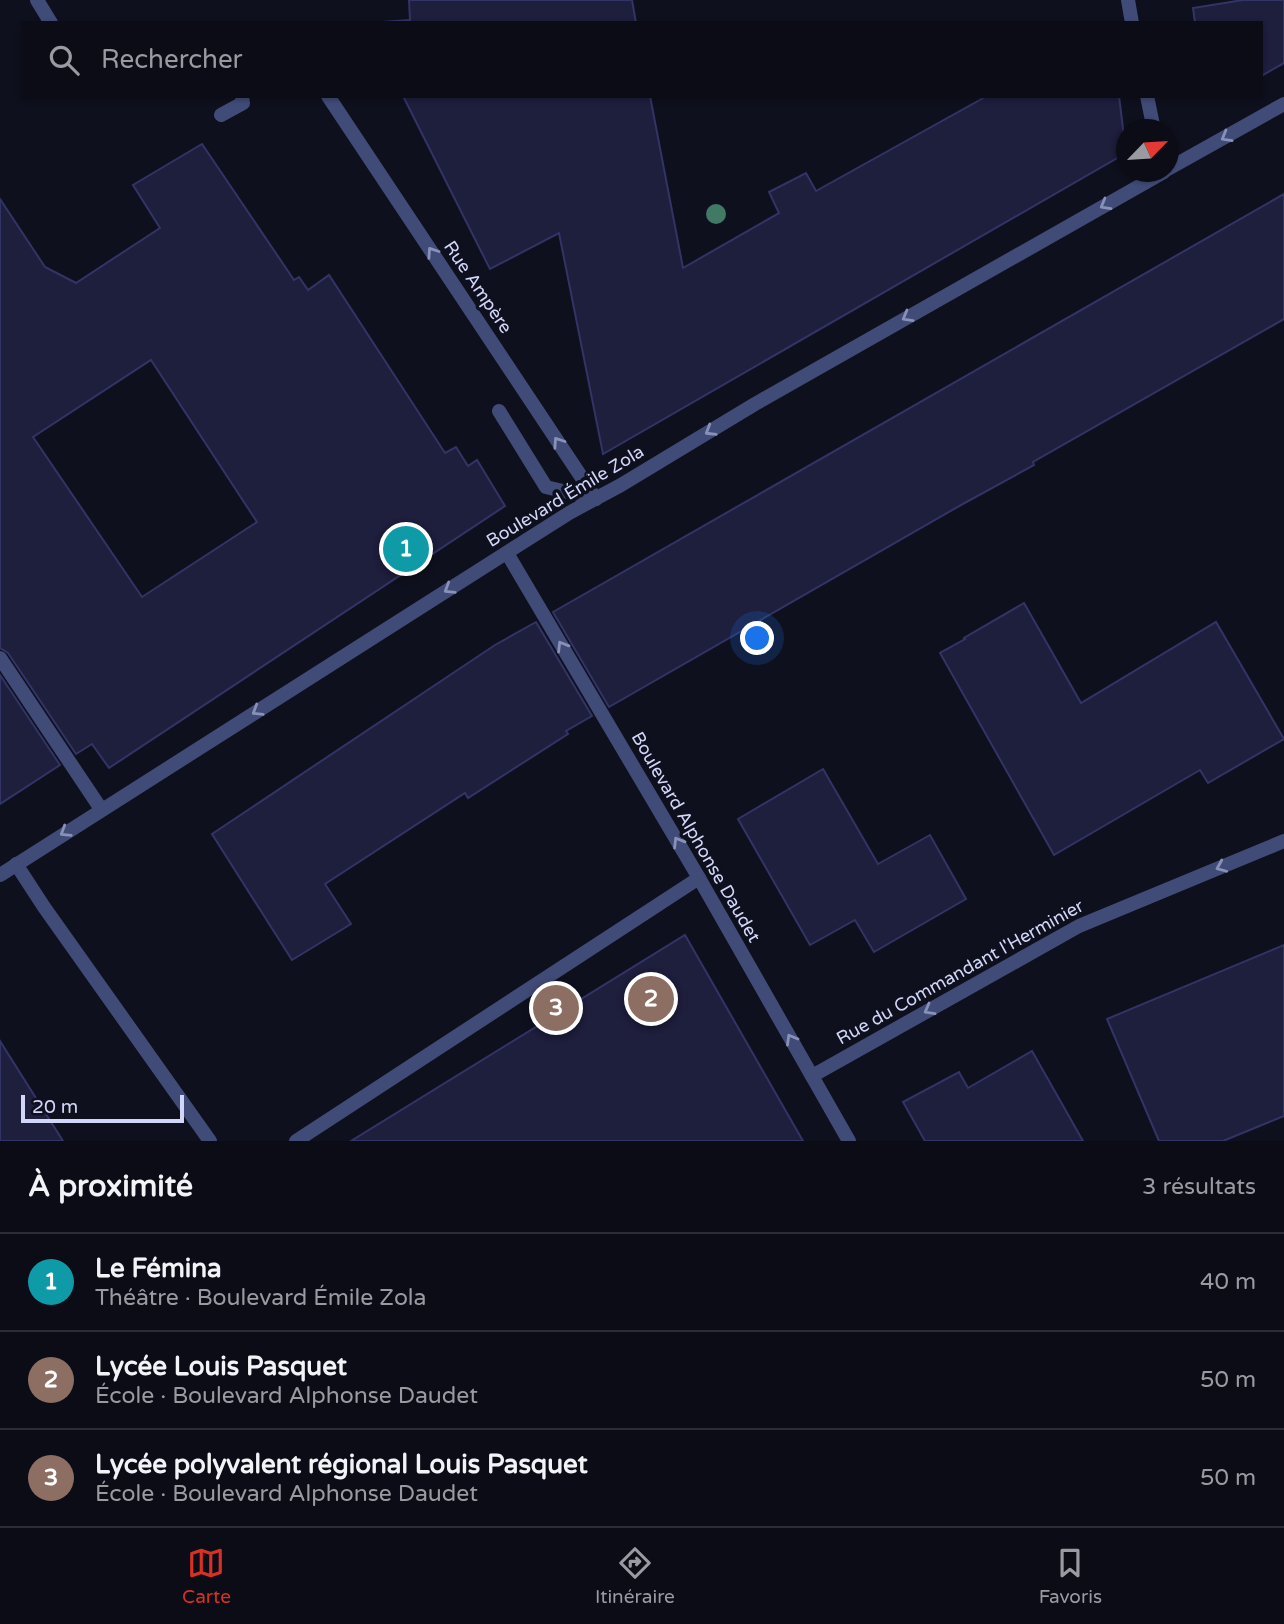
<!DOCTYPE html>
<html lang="fr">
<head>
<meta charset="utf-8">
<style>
	:root { --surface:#0b0c16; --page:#14151f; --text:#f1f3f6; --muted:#9a9ba1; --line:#2b2c35; --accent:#d93025 }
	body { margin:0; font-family:"Varela Round",sans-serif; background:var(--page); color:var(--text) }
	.compass { position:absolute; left:1116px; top:119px; width:63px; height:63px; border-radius:50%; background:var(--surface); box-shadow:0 2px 5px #0004; rotate:65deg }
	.scale { position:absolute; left:21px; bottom:18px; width:163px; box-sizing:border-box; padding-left:7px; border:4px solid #d2d7f9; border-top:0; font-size:19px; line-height:24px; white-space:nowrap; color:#d2d7f9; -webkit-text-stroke:5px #0f101e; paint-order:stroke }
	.you { position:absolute; left:758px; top:639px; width:24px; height:24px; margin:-18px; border:5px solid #fff; border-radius:50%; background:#1a73e8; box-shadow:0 0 0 10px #1a73e833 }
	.badge { display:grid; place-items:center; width:46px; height:46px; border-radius:50%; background:var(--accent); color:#fff; font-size:23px; font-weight:700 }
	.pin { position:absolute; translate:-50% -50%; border:4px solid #fff; box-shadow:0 2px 7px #0006 }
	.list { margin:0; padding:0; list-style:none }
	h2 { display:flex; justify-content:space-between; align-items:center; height:91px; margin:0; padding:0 28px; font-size:30px }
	h2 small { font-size:23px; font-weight:400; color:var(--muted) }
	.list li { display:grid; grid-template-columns:46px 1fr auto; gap:21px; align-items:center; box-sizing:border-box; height:98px; padding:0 28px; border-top:2px solid var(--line) }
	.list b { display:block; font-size:26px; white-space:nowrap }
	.list p { margin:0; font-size:23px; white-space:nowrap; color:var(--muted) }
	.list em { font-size:23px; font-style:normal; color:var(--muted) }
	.icon { flex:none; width:38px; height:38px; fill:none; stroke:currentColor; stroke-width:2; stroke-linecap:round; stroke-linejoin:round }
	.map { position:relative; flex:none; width:1284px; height:1141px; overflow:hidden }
	.search { position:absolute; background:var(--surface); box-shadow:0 2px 5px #0004; left:21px; right:21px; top:21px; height:77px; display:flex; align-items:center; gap:18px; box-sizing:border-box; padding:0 24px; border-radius:0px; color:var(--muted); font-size:26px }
	.sheet { height:385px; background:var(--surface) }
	nav { display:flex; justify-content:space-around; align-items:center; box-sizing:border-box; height:98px; border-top:2px solid var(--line); background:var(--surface); font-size:19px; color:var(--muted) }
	nav a { display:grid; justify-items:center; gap:4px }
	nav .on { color:var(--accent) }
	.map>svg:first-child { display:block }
	.building { fill:#1e1e3d; stroke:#323466; stroke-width:2; fill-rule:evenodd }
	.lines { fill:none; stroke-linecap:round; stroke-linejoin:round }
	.service { stroke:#404b77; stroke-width:14 }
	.minor { stroke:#404b77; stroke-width:14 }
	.tree { fill:#407964 }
	.oneway { stroke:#8991b8 }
	.labels { text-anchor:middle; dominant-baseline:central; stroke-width:7; stroke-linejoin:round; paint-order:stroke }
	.street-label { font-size:18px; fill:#d2d7f9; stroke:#0f101e }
</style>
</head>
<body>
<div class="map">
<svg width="1284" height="1141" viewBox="0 0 1284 1141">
	<rect width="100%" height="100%" fill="#0f101e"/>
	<g class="building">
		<path d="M409 0H632L636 23H367L410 20Z"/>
		<path d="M1243 0H1284V63L1261 76V23H1195L1193 8Z"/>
		<path d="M403 96H650L683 268 779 213 769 192 806 173 816 191 987 96H1119L1126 153 603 454 559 233 490 269Z"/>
		<path d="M202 144 294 280 299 277 308 290 329 275 445 453 456 447 468 466 477 460 505 506 109 768 92 744 76 754 8 653 0 648V199L45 267 76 283 160 228 133 185ZM151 360 257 522 142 597 33 437Z"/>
		<path d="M1284 194V319L1033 462 1034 465 961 505 609 707 553 612Z"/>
		<path d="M1024 603 1081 703 1216 622 1284 739 1208 783 1200 770 1054 855 940 653 965 639 964 638Z"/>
		<path d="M536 622 592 716 566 731 568 734 468 798 465 793 325 884 351 924 292 960 212 834 495 645Z"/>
		<path d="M0 675 60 765 0 804Z"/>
		<path d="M823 769 878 864 930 835 966 899 874 952 855 920 810 945 738 819Z"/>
		<path d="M685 935 803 1141H351Z"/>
		<path d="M1284 945V1116L1223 1141H1159L1107 1019Z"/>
		<path d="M0 1041 63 1141H0Z"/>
		<path d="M1032 1051 1083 1141H925L903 1102 959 1072 968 1088Z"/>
	</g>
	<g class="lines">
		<g class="service">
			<path d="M221 115 243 103 242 96"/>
			<path d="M499 411 546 487 596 499"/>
			<path d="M0 658 101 809"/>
			<path d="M16 864 44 907 210 1141"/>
			<path d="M296 1141 699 878"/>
		</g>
		<g class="minor">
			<path d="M37 0 51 23"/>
			<path d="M1128 0 1132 23"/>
			<path d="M328 96 596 499"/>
			<path d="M1147 96 1154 130"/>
			<path d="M1168 169 1284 104"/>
			<path d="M507 553 699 878 849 1141"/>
			<path d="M0 875 569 513 621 485 755 404 1164 172"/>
			<path d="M812 1076 1079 926 1284 841"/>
		</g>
	</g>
	<circle class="tree" cx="716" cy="214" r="10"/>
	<defs><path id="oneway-chevron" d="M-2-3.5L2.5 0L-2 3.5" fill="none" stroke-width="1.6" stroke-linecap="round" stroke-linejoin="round" transform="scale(1.75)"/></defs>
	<g class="oneway">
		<use href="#oneway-chevron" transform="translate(1226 137) rotate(150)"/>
		<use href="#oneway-chevron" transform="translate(1105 205) rotate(150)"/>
		<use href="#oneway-chevron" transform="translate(432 252) rotate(-124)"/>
		<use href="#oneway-chevron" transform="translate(907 317) rotate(150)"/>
		<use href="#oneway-chevron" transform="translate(710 431) rotate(149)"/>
		<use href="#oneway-chevron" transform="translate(558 442) rotate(-124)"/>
		<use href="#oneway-chevron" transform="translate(449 589) rotate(148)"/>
		<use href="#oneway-chevron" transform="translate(562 646) rotate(-121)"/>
		<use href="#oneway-chevron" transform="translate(257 711) rotate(148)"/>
		<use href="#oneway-chevron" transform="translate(65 832) rotate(148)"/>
		<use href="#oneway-chevron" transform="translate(678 842) rotate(-121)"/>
		<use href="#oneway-chevron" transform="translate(1221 867) rotate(157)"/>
		<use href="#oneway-chevron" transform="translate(929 1010) rotate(151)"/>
		<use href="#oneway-chevron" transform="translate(791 1039) rotate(-120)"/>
	</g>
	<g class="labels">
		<g class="street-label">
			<text transform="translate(478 287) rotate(56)">Rue Ampère</text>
			<text transform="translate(565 496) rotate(-31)">Boulevard Émile Zola</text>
			<text transform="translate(696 837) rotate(60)">Boulevard Alphonse Daudet</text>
			<text transform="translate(960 972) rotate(-29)">Rue du Commandant l'Herminier</text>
		</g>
	</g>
</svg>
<svg class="compass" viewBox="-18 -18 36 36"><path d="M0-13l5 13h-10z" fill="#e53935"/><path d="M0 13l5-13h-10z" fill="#9a9ba1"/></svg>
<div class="scale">20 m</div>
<div class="you"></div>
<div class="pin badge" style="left:406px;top:549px;background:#0f9aa8">1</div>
<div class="pin badge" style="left:651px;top:999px;background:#8d6e63">2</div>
<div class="pin badge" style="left:556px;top:1008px;background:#8d6e63">3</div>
<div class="search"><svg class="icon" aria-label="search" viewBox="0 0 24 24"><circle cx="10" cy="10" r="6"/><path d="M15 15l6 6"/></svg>Rechercher</div>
</div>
<section class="sheet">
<h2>À proximité<small>3 résultats</small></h2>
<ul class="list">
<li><span class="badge" style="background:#0f9aa8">1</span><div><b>Le Fémina</b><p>Théâtre · Boulevard Émile Zola</p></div><em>40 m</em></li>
<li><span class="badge" style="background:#8d6e63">2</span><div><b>Lycée Louis Pasquet</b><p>École · Boulevard Alphonse Daudet</p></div><em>50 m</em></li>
<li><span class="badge" style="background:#8d6e63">3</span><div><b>Lycée polyvalent régional Louis Pasquet</b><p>École · Boulevard Alphonse Daudet</p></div><em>50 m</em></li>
</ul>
</section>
<nav>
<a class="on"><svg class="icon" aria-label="map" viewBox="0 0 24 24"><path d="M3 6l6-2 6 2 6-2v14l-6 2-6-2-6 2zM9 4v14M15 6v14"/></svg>Carte</a>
<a><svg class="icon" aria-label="directions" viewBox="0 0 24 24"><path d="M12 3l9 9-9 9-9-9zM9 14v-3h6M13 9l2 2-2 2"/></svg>Itinéraire</a>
<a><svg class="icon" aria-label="saved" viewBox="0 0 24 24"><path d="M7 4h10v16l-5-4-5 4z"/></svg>Favoris</a>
</nav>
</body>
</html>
